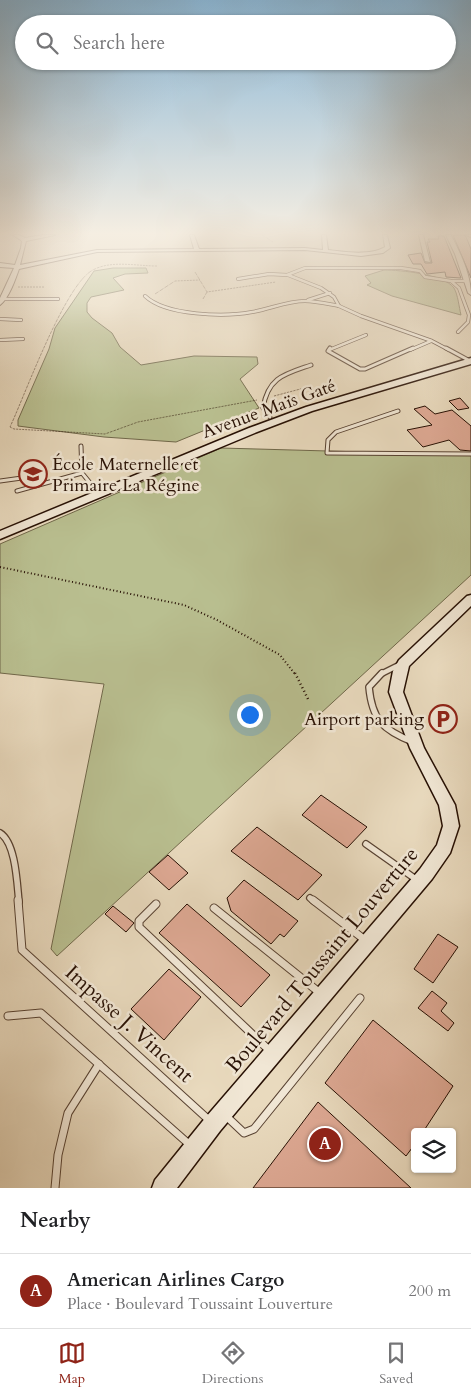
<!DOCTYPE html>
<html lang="en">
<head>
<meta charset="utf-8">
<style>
	:root { --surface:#fff; --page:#f2f2f2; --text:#202124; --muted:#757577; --line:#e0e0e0; --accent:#8f2418 }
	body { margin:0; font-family:Cardo,serif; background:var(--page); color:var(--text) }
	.controls { position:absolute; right:15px; bottom:15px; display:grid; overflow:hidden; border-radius:5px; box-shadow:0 1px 4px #0004 }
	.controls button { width:45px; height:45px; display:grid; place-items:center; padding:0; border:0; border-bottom:1px solid var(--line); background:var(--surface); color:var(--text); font:25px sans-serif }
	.you { position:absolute; left:249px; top:714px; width:18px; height:18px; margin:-12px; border:4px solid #fff; border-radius:50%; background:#1a73e8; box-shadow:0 0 0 8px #1a73e833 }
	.badge { display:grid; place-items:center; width:32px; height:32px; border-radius:50%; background:var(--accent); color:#fff; font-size:16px; font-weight:700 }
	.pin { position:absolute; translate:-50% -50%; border:2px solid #fff; box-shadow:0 1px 5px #0006 }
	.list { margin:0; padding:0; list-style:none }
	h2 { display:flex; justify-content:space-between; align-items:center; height:65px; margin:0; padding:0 20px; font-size:21px }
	h2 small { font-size:16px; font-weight:400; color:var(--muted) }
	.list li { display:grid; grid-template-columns:32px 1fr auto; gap:15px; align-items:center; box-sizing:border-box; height:75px; padding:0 20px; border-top:1px solid var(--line) }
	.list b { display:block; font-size:19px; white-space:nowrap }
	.list p { margin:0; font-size:16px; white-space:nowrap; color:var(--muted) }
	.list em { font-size:16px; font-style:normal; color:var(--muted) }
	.icon { flex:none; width:28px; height:28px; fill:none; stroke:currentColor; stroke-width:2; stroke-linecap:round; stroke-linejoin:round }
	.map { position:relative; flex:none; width:471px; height:1188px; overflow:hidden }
	.search { position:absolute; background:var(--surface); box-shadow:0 1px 4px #0004; left:15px; right:15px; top:15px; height:55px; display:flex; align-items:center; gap:12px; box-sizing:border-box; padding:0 18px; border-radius:28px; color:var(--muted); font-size:19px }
	.sheet { height:140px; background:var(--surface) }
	nav { display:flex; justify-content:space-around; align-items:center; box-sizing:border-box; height:70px; border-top:1px solid var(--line); background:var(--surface); font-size:14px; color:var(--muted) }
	nav a { display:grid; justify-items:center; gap:2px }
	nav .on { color:var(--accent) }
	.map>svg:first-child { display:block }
	.green { fill:#b9bf90; stroke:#70684a }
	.building { fill:#dea994; stroke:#271004 }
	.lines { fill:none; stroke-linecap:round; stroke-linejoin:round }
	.lane-far4-casing { stroke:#584232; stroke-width:4 }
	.lane-far3-casing { stroke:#584232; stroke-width:5 }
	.lane-far2-casing { stroke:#584232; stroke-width:7 }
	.lane-far1-casing { stroke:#584232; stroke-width:8 }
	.lane-casing { stroke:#584232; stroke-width:9 }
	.street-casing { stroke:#584232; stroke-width:2 }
	.secondary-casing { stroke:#271004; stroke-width:3 }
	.path-far2 { stroke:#271004; stroke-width:1; stroke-dasharray:0.5 1; stroke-linecap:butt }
	.path-far1 { stroke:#271004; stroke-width:2; stroke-dasharray:1 2.5; stroke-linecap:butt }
	.path { stroke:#271004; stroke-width:2.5; stroke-dasharray:1 3; stroke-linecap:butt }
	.lane-far4 { stroke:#f1e7d5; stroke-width:2.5 }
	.lane-far3 { stroke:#f1e7d5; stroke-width:3 }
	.lane-far2 { stroke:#f1e7d5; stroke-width:4.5 }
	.lane-far1 { stroke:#f1e7d5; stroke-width:5.5 }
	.lane { stroke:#f1e7d5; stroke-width:7 }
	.street { fill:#f1e7d5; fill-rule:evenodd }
	.secondary { fill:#f1e7d5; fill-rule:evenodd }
	.labels { text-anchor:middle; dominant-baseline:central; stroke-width:5; stroke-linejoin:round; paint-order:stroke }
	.street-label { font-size:18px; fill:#271004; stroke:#f1e7d5 }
	.poi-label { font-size:18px; fill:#271004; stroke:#f1e7d5; text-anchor:start }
	.near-street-label { font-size:21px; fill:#271004; stroke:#f1e7d5 }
</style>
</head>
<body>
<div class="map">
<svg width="471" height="1188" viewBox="0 0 471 1188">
	<rect width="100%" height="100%" fill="#e9dabe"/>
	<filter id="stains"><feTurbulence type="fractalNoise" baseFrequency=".004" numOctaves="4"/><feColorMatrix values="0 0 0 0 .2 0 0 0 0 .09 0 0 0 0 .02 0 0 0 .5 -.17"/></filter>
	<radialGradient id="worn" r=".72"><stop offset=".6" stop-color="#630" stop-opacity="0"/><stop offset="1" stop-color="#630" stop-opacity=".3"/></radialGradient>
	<g class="green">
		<path d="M146 268 148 273 125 274 113 278 124 290 91 297 87 303V312L92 318 112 333 120 347 141 365 194 356 257 357 258 364 240 379 259 408 176 442 104 437 18 426V420L49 349 55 328 94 271 113 268Z"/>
		<path d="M384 270C400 270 444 274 454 288 458 295 459 307 461 315L392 296 367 285 371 283 365 276Z"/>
		<path d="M221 448 471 455V575L57 956 51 949 104 684 0 673V544Z"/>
	</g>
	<g class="building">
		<path d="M453 235H464L466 237 471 249V278Z"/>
		<path d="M438 236H444L461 278 446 277 445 272 427 274 421 264H413L408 255 421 253 425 263H432L427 242H430L428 239H439Z"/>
		<path d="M460 398 469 408 458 410 449 401Z"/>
		<path d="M425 406 435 414 452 410 471 426V451L460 450 449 440 423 447 407 430 432 425 414 409Z"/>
		<path d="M321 795 367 827 347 848 302 815Z"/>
		<path d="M257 827 322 875 298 900 231 851Z"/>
		<path d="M168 855 188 873 169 890 149 872Z"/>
		<path d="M244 880 298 921 284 937 280 934 271 944 231 911 227 898Z"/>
		<path d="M187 904 270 975 241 1007 159 933Z"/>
		<path d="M113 906 134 923 126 932 105 914Z"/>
		<path d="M438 934 458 947 433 983 414 969Z"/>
		<path d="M169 969 201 997 164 1040 131 1009Z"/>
		<path d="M432 991 447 1003 441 1011 454 1023 448 1031 418 1008Z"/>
		<path d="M373 1020 453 1086 423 1132H415V1144L406 1156 325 1083Z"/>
		<path d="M318 1102 411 1188H253Z"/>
	</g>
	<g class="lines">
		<defs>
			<g id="lane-far4">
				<path d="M288 275 321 288 334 297 339 306 361 316 432 341 449 350"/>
				<path d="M238 279 269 274 287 275 305 268H401L420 271 425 277 451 281 459 288 469 315 468 322 458 332"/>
				<path d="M453 281H466"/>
				<path d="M145 296C166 316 225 317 252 312 270 309 287 301 305 301 316 301 328 304 339 306"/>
				<path d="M2 299H58"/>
				<path d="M308 300 330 293"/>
				<path d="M0 319 21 320"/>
				<path d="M0 340 23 339"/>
				<path d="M329 350 366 335"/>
				<path d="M410 350 431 341"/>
			</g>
			<g id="lane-far3">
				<path d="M330 348 328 351 360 369H365L413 348"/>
				<path d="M446 348 470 361"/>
				<path d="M398 411 336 432 328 440 327 453 471 454"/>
				<path d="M270 417 263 408C268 377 285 374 311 365"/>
				<path d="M81 446 82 473 95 489"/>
				<path d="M0 481 29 477"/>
				<path d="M17 491 82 473"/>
			</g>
			<path id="lane-far2" d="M381 674 401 664"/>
			<g id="lane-far1">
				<path d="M382 673 369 687C372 720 383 730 413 742"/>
				<path d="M0 833C16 843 17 884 19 902"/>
				<path d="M366 844 417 880"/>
				<path d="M310 898 315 902"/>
			</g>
			<g id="lane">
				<path d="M18 900 22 950 210 1121"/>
				<path d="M313 900 365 940"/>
				<path d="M156 904 139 921V927L270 1051"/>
				<path d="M214 908 320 993"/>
				<path d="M8 1016 41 1013 190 1145"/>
				<path d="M226 1116 244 1133 254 1129 360 998"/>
				<path d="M55 1188 58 1155 68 1113 99 1064"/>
			</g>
			<g id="street">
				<path d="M13 235H19L25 238 43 235H55L26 241 20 265 97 250 194 249 190 235H194L199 249 305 248 323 250 322 235H326L328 250C346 252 369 256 385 247L383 235H387L390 248 383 253 361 256 305 250 97 252 19 269C15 280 9 298 0 305V298L14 268 0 267V263L15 265 21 248 22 241Z"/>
				<path d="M419 235H423L430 262 425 261Z"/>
				<path d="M446 235H451C460 253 471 274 471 295L468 293 455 254Z"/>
				<path d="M466 235H471V237Z"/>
			</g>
			<g id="secondary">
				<path d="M471 358V364L312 411 257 432 0 539V531L249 428 306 407Z"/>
				<path d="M471 595V606L409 666 403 692 424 748 455 805 459 826 450 853 432 879 220 1131 177 1188H152L155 1180 206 1117 420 869 437 845 443 826 439 805 410 748 389 692 393 671 399 660 467 596Z"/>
			</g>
		</defs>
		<use href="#lane-far4" class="lane-far4-casing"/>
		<use href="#lane-far3" class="lane-far3-casing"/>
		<use href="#lane-far2" class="lane-far2-casing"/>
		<use href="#lane-far1" class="lane-far1-casing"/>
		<use href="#lane" class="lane-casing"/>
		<use href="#street" class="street-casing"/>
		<use href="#secondary" class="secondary-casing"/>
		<g class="path-far2">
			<path d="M262 235 273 242"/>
			<path d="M157 266C137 266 111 260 93 270 65 284 25 395 10 427L14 429 105 434 138 422 257 400"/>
			<path d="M195 272 207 292 276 282"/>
			<path d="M18 287H44"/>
			<path d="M155 294 175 281 200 280"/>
			<path d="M203 299 207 292"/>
			<path d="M274 396 308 387"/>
		</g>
		<path class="path-far1" d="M0 567 184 605 217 620 280 655 295 674"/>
		<path class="path" d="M295 673 309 701"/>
		<use href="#lane-far4" class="lane-far4"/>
		<use href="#lane-far3" class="lane-far3"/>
		<use href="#lane-far2" class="lane-far2"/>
		<use href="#lane-far1" class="lane-far1"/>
		<use href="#lane" class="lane"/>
		<use href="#street" class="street"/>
		<use href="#secondary" class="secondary"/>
	</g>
	<linearGradient id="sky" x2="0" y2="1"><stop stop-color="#89b6d6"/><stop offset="0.58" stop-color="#f5eee2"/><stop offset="1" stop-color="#f5eee2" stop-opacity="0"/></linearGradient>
	<rect width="471" height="402" fill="url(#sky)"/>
	<defs>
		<symbol id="school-ring" viewBox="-11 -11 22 22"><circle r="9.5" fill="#f1e7d5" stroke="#8f2418" stroke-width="1.5"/><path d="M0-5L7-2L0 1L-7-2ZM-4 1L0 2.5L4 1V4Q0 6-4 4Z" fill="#8f2418"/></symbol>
		<symbol id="parking-ring" viewBox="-11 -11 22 22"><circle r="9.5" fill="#f1e7d5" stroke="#8f2418" stroke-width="1.5"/><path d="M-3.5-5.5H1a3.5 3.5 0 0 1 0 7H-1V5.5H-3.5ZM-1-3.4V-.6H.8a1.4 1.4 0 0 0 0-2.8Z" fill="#8f2418"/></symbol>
	</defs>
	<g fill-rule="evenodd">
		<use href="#school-ring" x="17" y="458" width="32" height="32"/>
		<use href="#parking-ring" x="427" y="703" width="32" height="32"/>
	</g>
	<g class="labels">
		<g class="street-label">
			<text transform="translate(269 409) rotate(-20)">Avenue Maïs Gaté</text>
		</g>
		<g class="poi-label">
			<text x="52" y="464">École Maternelle et<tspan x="52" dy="21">Primaire La Régine</tspan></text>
			<text x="424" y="719" text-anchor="end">Airport parking</text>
		</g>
		<g class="near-street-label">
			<text transform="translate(322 960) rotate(-50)">Boulevard Toussaint Louverture</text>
			<text transform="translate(129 1024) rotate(42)">Impasse J. Vincent</text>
		</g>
	</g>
	<rect width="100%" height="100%" filter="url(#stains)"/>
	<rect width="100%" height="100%" fill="url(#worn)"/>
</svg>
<div class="controls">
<button><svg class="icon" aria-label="layers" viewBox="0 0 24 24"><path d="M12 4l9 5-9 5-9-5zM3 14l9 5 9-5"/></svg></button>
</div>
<div class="you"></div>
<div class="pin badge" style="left:325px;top:1144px">A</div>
<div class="search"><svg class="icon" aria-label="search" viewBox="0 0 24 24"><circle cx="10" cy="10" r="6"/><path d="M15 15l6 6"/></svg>Search here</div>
</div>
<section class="sheet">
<h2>Nearby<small></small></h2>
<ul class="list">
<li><span class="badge">A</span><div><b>American Airlines Cargo</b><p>Place · Boulevard Toussaint Louverture</p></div><em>200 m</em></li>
</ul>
</section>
<nav>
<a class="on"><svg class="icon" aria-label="map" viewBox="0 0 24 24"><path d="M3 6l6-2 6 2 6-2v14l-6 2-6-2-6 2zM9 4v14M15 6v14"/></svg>Map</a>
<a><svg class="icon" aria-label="directions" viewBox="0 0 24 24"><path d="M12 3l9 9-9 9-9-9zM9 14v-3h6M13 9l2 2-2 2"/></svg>Directions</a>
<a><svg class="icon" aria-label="saved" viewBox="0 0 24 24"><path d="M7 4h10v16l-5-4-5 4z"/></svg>Saved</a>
</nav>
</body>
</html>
